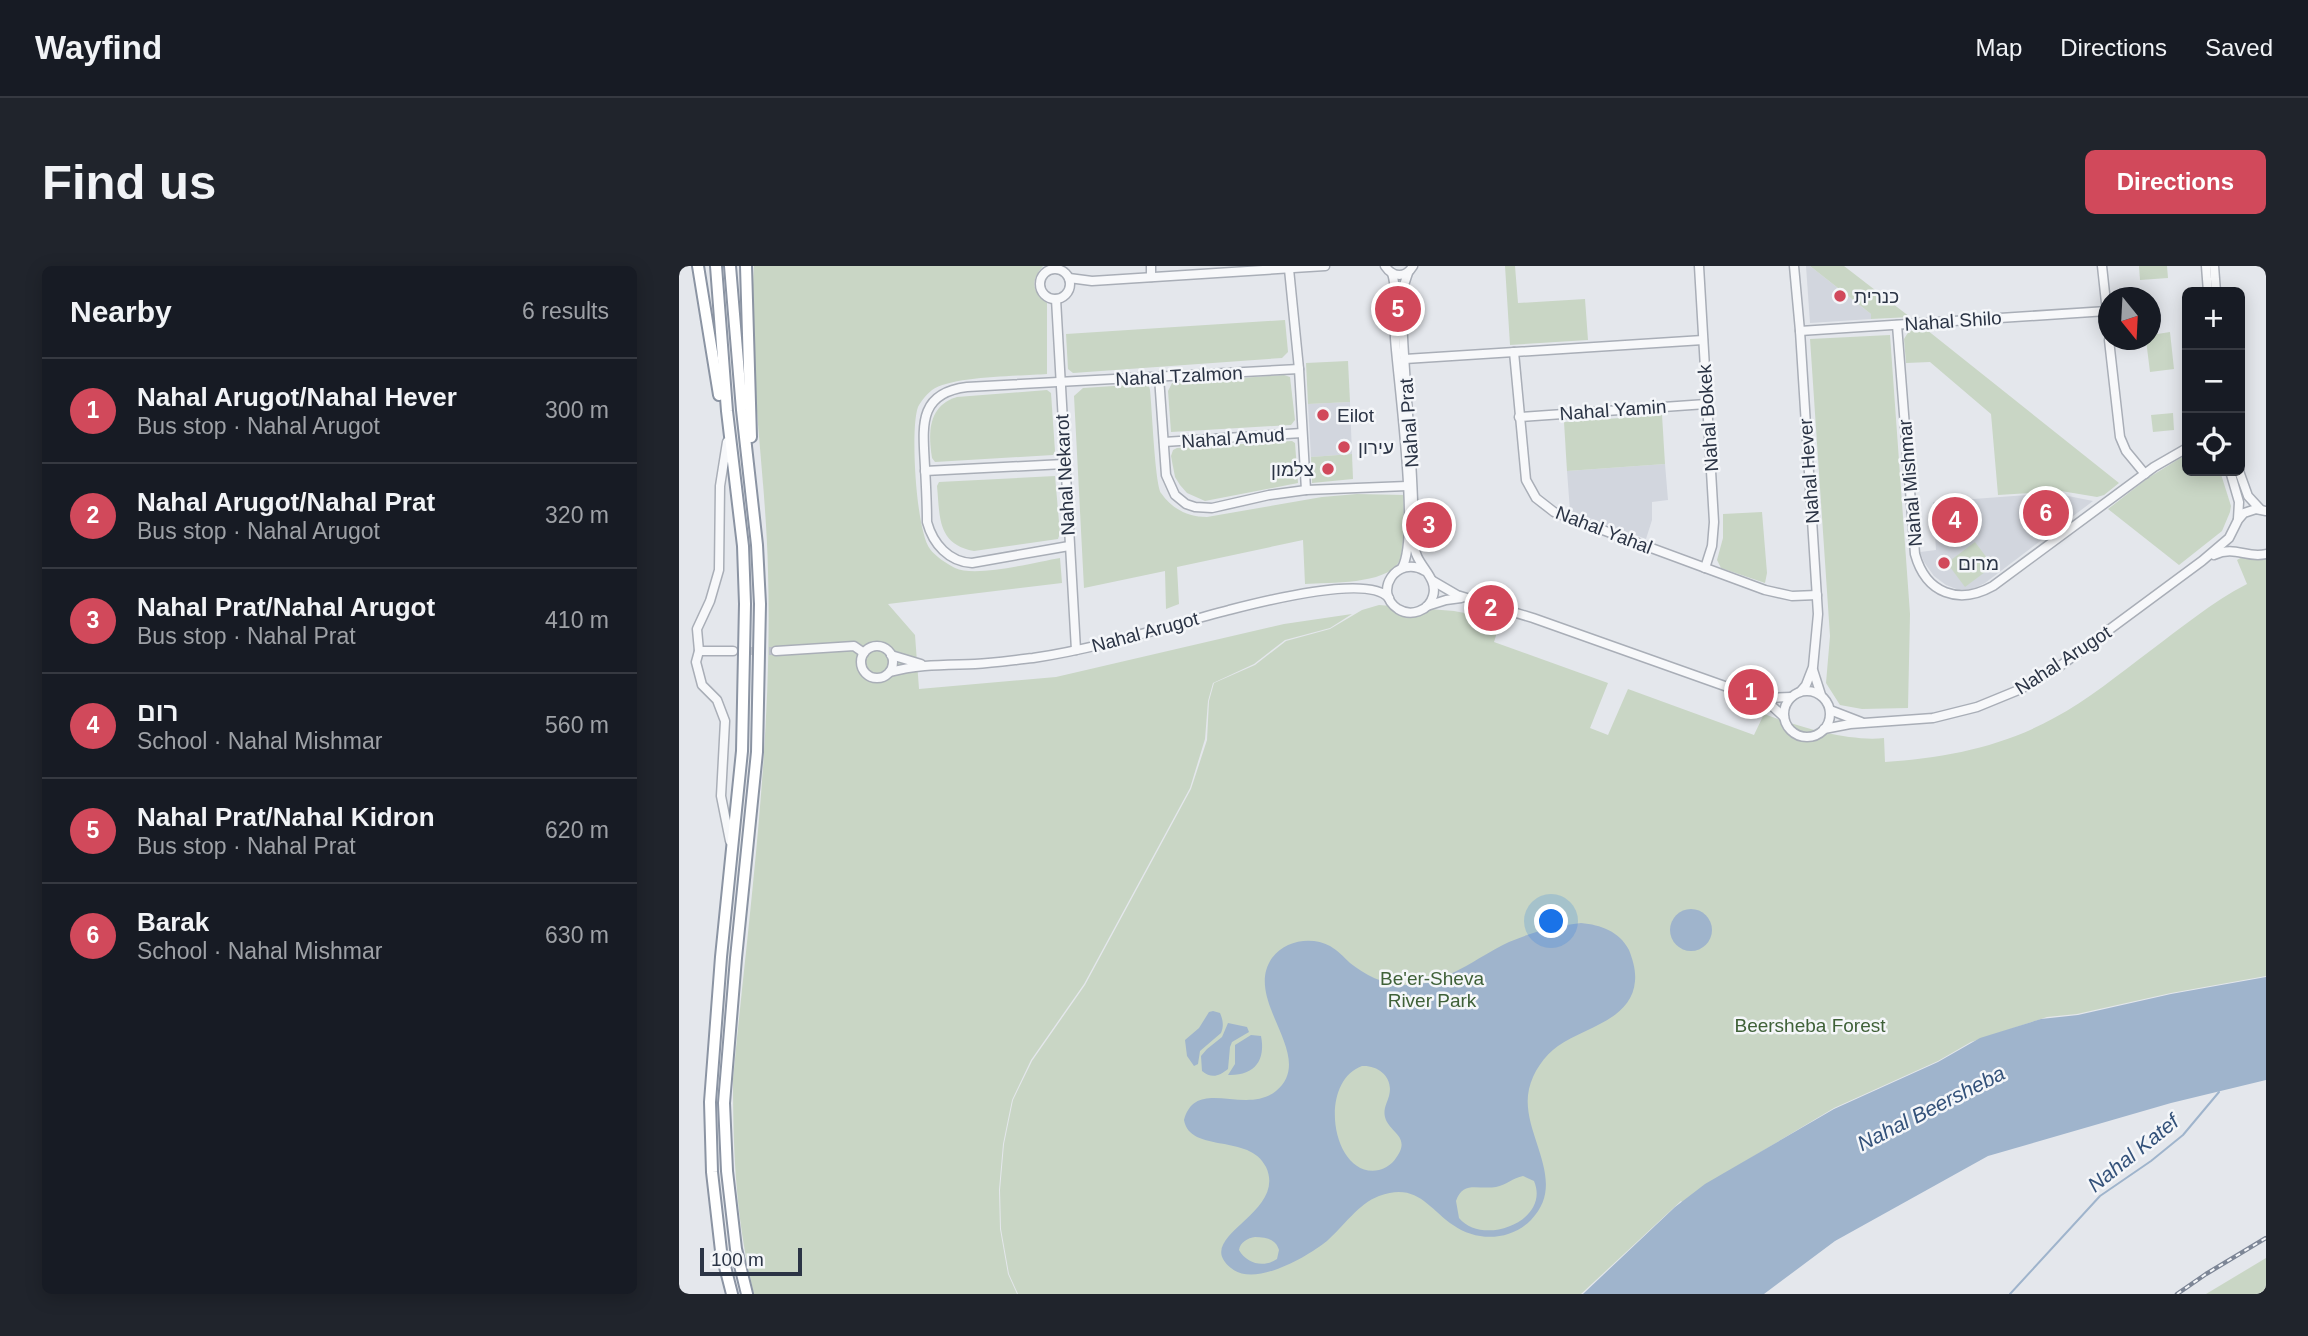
<!DOCTYPE html>
<html lang="en">
<head>
<meta charset="utf-8">
<style>
	:root { --surface:#171b24; --page:#20242c; --text:#f1f3f6; --muted:#9ea1a6; --line:#363941; --accent:#d1495b }
	body { margin:0; font-family:Arial,"Noto Sans Hebrew",sans-serif; background:var(--page); color:var(--text) }
	.controls { position:absolute; right:21px; top:21px; display:grid; overflow:hidden; border-radius:10px; box-shadow:0 4px 18px #0003 }
	.controls button { width:63px; height:63px; display:grid; place-items:center; padding:0; border:0; border-bottom:2px solid var(--line); background:var(--surface); color:var(--text); font:35px sans-serif }
	.compass { position:absolute; left:1419px; top:21px; width:63px; height:63px; border-radius:50%; background:var(--surface); box-shadow:0 4px 18px #0003; rotate:162deg }
	.scale { position:absolute; left:21px; bottom:18px; width:102px; box-sizing:border-box; padding-left:7px; border:4px solid #2b3445; border-top:0; font-size:19px; line-height:24px; white-space:nowrap; color:#2b3445; -webkit-text-stroke:5px #f4f6f9; paint-order:stroke }
	.you { position:absolute; left:873px; top:656px; width:24px; height:24px; margin:-18px; border:5px solid #fff; border-radius:50%; background:#1a73e8; box-shadow:0 0 0 10px #1a73e833 }
	.badge { display:grid; place-items:center; width:46px; height:46px; border-radius:50%; background:var(--accent); color:#fff; font-size:23px; font-weight:700 }
	.pin { position:absolute; translate:-50% -50%; border:4px solid #fff; box-shadow:0 2px 7px #0006 }
	.list { margin:0; padding:0; list-style:none }
	h2 { display:flex; justify-content:space-between; align-items:center; height:91px; margin:0; padding:0 28px; font-size:30px }
	h2 small { font-size:23px; font-weight:400; color:var(--muted) }
	.list li { display:grid; grid-template-columns:46px 1fr auto; gap:21px; align-items:center; box-sizing:border-box; height:105px; padding:0 28px; border-top:2px solid var(--line) }
	.list b { display:block; font-size:26px; white-space:nowrap }
	.list p { margin:0; font-size:23px; white-space:nowrap; color:var(--muted) }
	.list em { font-size:23px; font-style:normal; color:var(--muted) }
	.icon { flex:none; width:38px; height:38px; fill:none; stroke:currentColor; stroke-width:2; stroke-linecap:round; stroke-linejoin:round }
	.map { position:relative; flex:none; width:1587px; height:1028px; overflow:hidden; border-radius:10px }
	header { display:flex; align-items:center; gap:42px; box-sizing:border-box; height:98px; padding:0 35px; background:var(--surface); border-bottom:2px solid var(--line) }
	header strong { font-size:33px }
	nav { display:flex; gap:38px; margin-inline-start:auto; font-size:24px }
	.intro { display:flex; align-items:center; justify-content:space-between; box-sizing:border-box; height:168px; padding:0 42px }
	h1 { margin:0; font-size:49px }
	.button { padding:18px 32px; border-radius:10px; background:var(--accent); color:#fff; font-size:24px; font-weight:700 }
	main { display:flex; gap:42px; padding:0 42px }
	aside { flex:1; background:var(--surface); border-radius:10px; box-shadow:0 4px 18px #0003 }
	.map>svg:first-child { display:block }
	.built { fill:#d2d6de }
	.green { fill:#c9d6c5 }
	.water { fill:#9fb4cc; fill-rule:evenodd }
	.lines { fill:none; stroke-linecap:round; stroke-linejoin:round }
	.stream { stroke:#9fb4cc; stroke-width:2 }
	.minor-tunnel { stroke:#bfc3cb; stroke-width:8; stroke-dasharray:8 4; stroke-linecap:butt }
	.minor-casing { stroke:#a9aeb7; stroke-width:11 }
	.highway-casing { stroke:#8b94a3; stroke-width:14 }
	.minor { stroke:#f7f8fa; stroke-width:8 }
	.highway { stroke:#fff; stroke-width:10 }
	.rail-casing { stroke:#7d8696; stroke-width:4.5 }
	.rail { stroke:#f4f6f9; stroke-width:2; stroke-dasharray:5; stroke-linecap:butt }
	.poi-dot { fill:#d1495b; stroke:#f4f6f9; stroke-width:2.5 }
	.labels { text-anchor:middle; dominant-baseline:central; stroke-width:5; stroke-linejoin:round; paint-order:stroke }
	.poi-label { font-size:19px; fill:#2b3445; stroke:#f4f6f9; text-anchor:start }
	.street-label { font-size:19px; fill:#2b3445; stroke:#f4f6f9 }
	.park-label { font-size:19px; fill:#3f6138; stroke:#f4f6f9 }
	.water-label { font-size:21px; font-style:italic; fill:#34527a; stroke:#f4f6f9 }
</style>
</head>
<body>
<header>
<strong>Wayfind</strong>
<nav><a>Map</a><a>Directions</a><a>Saved</a></nav>
</header>
<div class="intro"><h1>Find us</h1><a class="button">Directions</a></div>
<main>
<aside>
<h2>Nearby<small>6 results</small></h2>
<ul class="list">
<li><span class="badge">1</span><div><b>Nahal Arugot/Nahal Hever</b><p>Bus stop · Nahal Arugot</p></div><em>300 m</em></li>
<li><span class="badge">2</span><div><b>Nahal Arugot/Nahal Prat</b><p>Bus stop · Nahal Arugot</p></div><em>320 m</em></li>
<li><span class="badge">3</span><div><b>Nahal Prat/Nahal Arugot</b><p>Bus stop · Nahal Prat</p></div><em>410 m</em></li>
<li><span class="badge">4</span><div><b>רום</b><p>School · Nahal Mishmar</p></div><em>560 m</em></li>
<li><span class="badge">5</span><div><b>Nahal Prat/Nahal Kidron</b><p>Bus stop · Nahal Prat</p></div><em>620 m</em></li>
<li><span class="badge">6</span><div><b>Barak</b><p>School · Nahal Mishmar</p></div><em>630 m</em></li>
</ul>
</aside>
<div class="map">
<svg width="1587" height="1028" viewBox="0 0 1587 1028">
	<rect width="100%" height="100%" fill="#e4e7ec"/>
	<g class="built">
		<path d="M1127 0H1131L1192 48V53L1131 57Z"/>
		<path d="M671 136 673 188 632 191 629 138Z"/>
		<path d="M986 198 989 234 973 236V254L967 273 891 245 888 205Z"/>
		<path d="M1374 227 1414 235 1306 317 1294 323 1280 324 1267 319 1255 310 1245 296 1241 286 1257 284 1254 236Z"/>
	</g>
	<g class="green">
		<path d="M75 0H364C352 14 352 25 368 37V108C342 110 272 110 253 124 248 128 242 135 239 141 231 162 237 265 251 283 256 290 268 298 276 302 297 312 357 296 381 292L383 317 209 338 236 369 240 423 377 411 605 358 673 348 651 362 606 374 575 398 534 417 529 435 526 473 511 522 405 718 352 794 333 834 324 878 320 924 321 963 329 1008 338 1028H75C57 955 54 887 54 813 70 645 94 476 89 306 87 206 68 100 75 0Z"/>
		<path d="M826 0H836L839 37 906 33 909 74 831 79Z"/>
		<path d="M1131 0H1165L1231 51 1192 53V48Z"/>
		<path d="M1460 0H1488L1489 12 1461 14Z"/>
		<path d="M606 54 609 86 603 92 394 107 389 103 387 68Z"/>
		<path d="M1237 64H1248L1440 217 1425 229 1418 231 1382 225 1319 229 1312 148 1251 96 1227 97 1225 73 1230 65Z"/>
		<path d="M1491 66 1495 103 1471 106 1467 74H1472V69Z"/>
		<path d="M1211 69 1231 348 1229 442 1183 443 1161 439 1147 417 1151 370 1131 73Z"/>
		<path d="M669 95 671 136 629 138 627 97Z"/>
		<path d="M605 109 611 111 616 154 612 159 492 166 489 125 493 117Z"/>
		<path d="M465 118 470 120 471 124C473 142 476 217 482 227 493 243 509 251 528 251L643 231 678 228 725 229C724 243 726 286 720 296 706 319 651 316 626 318L624 274 498 301 500 338 487 343 486 305 405 322 395 130 404 122Z"/>
		<path d="M368 124 372 127 376 185 374 189 256 196 253 192C249 166 249 140 278 131Z"/>
		<path d="M1494 147 1495 164 1474 166 1472 149Z"/>
		<path d="M983 149 986 198 888 205 885 156Z"/>
		<path d="M613 175 616 177 619 217 526 235 508 227 501 219 496 211 492 190 494 184 498 182Z"/>
		<path d="M673 188 674 213 633 217 632 191Z"/>
		<path d="M1508 188V205H1541L1552 240 1551 246 1543 265 1500 299 1429 243 1469 212Z"/>
		<path d="M376 210 381 267 379 273 295 285C258 278 261 251 258 220L260 216Z"/>
		<path d="M1083 246 1088 307 1086 317 1042 302 1038 294 1044 272V248Z"/>
		<path d="M1296 276 1314 300 1286 321 1268 297Z"/>
		<path d="M1563 291 1587 292V710L1492 727 1398 748 1368 751 1292 776 1259 795 1155 842 1040 911 1004 937 1002 935 902 1028H339L330 1008 322 963 321 924 325 878 334 834 353 795 406 719 512 523 528 474 530 435 535 417 576 399 607 375 651 363 683 344 700 339 775 345 822 354 815 376 929 417 911 462 929 469 949 423 1075 469 1085 448C1117 460 1170 476 1205 472L1206 496C1265 492 1323 481 1375 452 1409 434 1440 408 1471 385 1502 362 1533 336 1568 318L1558 294Z"/>
		<path d="M1587 992V1028H1527Z"/>
	</g>
	<g class="water">
		<circle cx="1012" cy="664" r="21"/>
		<path d="M902 657C922 659 940 665 950 684 954 694 957 705 956 715 953 754 906 761 879 780 865 790 854 806 850 823 840 867 891 914 852 954 831 975 798 976 774 959 749 942 738 916 700 930 679 938 665 960 648 975 628 991 575 1022 552 1002 512 970 609 948 587 901 571 867 511 888 505 854 517 810 566 850 597 825 639 790 563 735 593 692 606 674 633 670 651 680 658 684 665 691 671 697 686 709 704 718 724 719 764 721 796 692 830 676 853 666 877 660 902 657ZM683 800C700 799 715 812 710 830 708 837 704 843 706 851 710 867 733 870 717 892 713 898 707 902 700 904 654 914 637 817 683 800ZM844 910 855 915C872 955 804 981 780 952L777 935C784 914 799 924 817 921 827 919 834 912 844 910ZM576 971C587 971 597 973 600 984L598 993C585 1002 568 998 560 984 561 976 569 972 576 971Z"/>
		<path d="M1587 711V814L1492 837 1309 890 1156 975 1085 1028H904L996 941 1026 918 1155 843 1259 796 1301 772 1362 753 1399 749 1492 728Z"/>
		<path d="M534 745 541 747C544 754 545 760 542 767L521 785 519 798 515 800 508 790 506 774 520 762 530 746Z"/>
		<path d="M549 757 568 761 570 766 553 776 551 781 549 803C540 810 533 813 523 805L522 790 528 783 543 771Z"/>
		<path d="M572 769 582 770C587 795 575 810 549 809L556 798V779Z"/>
	</g>
	<g class="lines">
		<path class="stream" d="M1331 1028 1421 930 1472 895 1504 869 1540 826"/>
		<path class="minor-tunnel" d="M54 385H97"/>
		<defs>
			<g id="minor">
				<path d="M472 0V11"/>
				<path d="M706 0C714 12 727 12 734 0"/>
				<path d="M1020 0 1035 256 1033 280 1026 302"/>
				<path d="M1115 0 1121 65 1139 348 1134 401 1127 419 1121 426"/>
				<path d="M1423 0 1430 64"/>
				<path d="M1527 0 1529 26"/>
				<path d="M1535 0 1537 26"/>
				<circle cx="376" cy="18" r="15"/>
				<path d="M610 3 620 103 627 224"/>
				<path d="M713 7C719 28 715 51 716 72 719 116 741 271 723 302"/>
				<path d="M729 7 723 25V51C726 126 735 201 735 277 735 299 760 310 754 330 750 345 732 351 719 343 693 326 718 288 746 305"/>
				<path d="M390 12 413 15 646 0"/>
				<path d="M377 33 397 384"/>
				<path d="M1218 59 1236 288C1247 328 1280 339 1314 320L1475 201 1508 182"/>
				<path d="M1121 65 1428 45"/>
				<path d="M1430 74 1441 171 1447 185 1466 208"/>
				<path d="M835 86 847 214 857 232 875 246 1086 324 1113 330 1138 329"/>
				<path d="M726 93 1024 74"/>
				<path d="M480 111 487 209 496 229 507 238 516 241 533 242 590 229 627 224 728 220"/>
				<path d="M840 151 1027 138"/>
				<path d="M48 176 41 220 40 304 31 335 18 363 20 385 17 396 23 419 38 434 46 455 42 530 51 575"/>
				<path d="M485 176 623 167"/>
				<path d="M246 205 385 198"/>
				<path d="M1551 205 1560 236 1559 253"/>
				<path d="M1560 205 1569 230 1581 243"/>
				<path d="M390 280 293 297C270 296 254 278 248 256 248 238 247 219 246 201 244 161 238 127 288 121L620 103"/>
				<path d="M1535 289C1556 279 1568 293 1587 288"/>
				<path d="M754 315 778 329 854 352 1071 429 1090 432 1112 431"/>
				<path d="M748 340 767 334 782 332"/>
				<circle cx="198" cy="396" r="16"/>
				<path d="M20 385H54"/>
				<path d="M97 385 175 380 185 387"/>
				<path d="M212 389 242 398"/>
				<path d="M1134 404 1142 429"/>
				<path d="M211 406C239 398 267 399 296 398 315 397 335 394 354 392 421 382 485 361 550 344 581 336 689 308 710 332"/>
				<circle cx="1128" cy="448" r="23"/>
				<path d="M1079 433 1093 440 1105 451"/>
				<path d="M1151 444 1182 456"/>
				<path d="M1145 463 1171 458 1254 452 1298 441 1342 423 1381 400 1523 295 1550 272 1559 254 1565 247 1577 243 1587 245"/>
			</g>
			<g id="highway">
				<path d="M19 0 40 129"/>
				<path d="M37 0 48 145 64 280 66 338 63 485 42 691 31 836 33 906 42 985 53 1028"/>
				<path d="M51 0 63 144 78 279 81 338 78 486 57 692 45 837 48 905 57 983 68 1028"/>
				<path d="M67 0 72 171"/>
			</g>
		</defs>
		<use href="#minor" class="minor-casing"/>
		<use href="#highway" class="highway-casing"/>
		<use href="#minor" class="minor"/>
		<use href="#highway" class="highway"/>
		<defs>
			<path id="rail" d="M1498 1028 1527 1008 1587 972"/>
		</defs>
		<use href="#rail" class="rail-casing"/>
		<use href="#rail" class="rail"/>
	</g>
	<g class="poi-dot">
		<circle cx="1161" cy="30" r="7"/>
		<circle cx="644" cy="149" r="7"/>
		<circle cx="665" cy="181" r="7"/>
		<circle cx="649" cy="203" r="7"/>
		<circle cx="1265" cy="297" r="7"/>
	</g>
	<g class="labels">
		<g class="poi-label">
			<text x="1175" y="30">כנרית</text>
			<text x="658" y="149">Eilot</text>
			<text x="679" y="181">עירון</text>
			<text x="635" y="203" text-anchor="end">צלמון</text>
			<text x="1279" y="297">מרום</text>
		</g>
		<g class="street-label">
			<text transform="translate(1274 55) rotate(-4)">Nahal Shilo</text>
			<text transform="translate(500 110) rotate(-3)">Nahal Tzalmon</text>
			<text transform="translate(934 144) rotate(-4)">Nahal Yamin</text>
			<text transform="translate(1029 152) rotate(-94)">Nahal Bokek</text>
			<text transform="translate(730 157) rotate(-94)">Nahal Prat</text>
			<text transform="translate(554 172) rotate(-4)">Nahal Amud</text>
			<text transform="translate(1130 205) rotate(-94)">Nahal Hever</text>
			<text transform="translate(386 209) rotate(-93)">Nahal Nekarot</text>
			<text transform="translate(1231 217) rotate(-95)">Nahal Mishmar</text>
			<text transform="translate(925 264) rotate(21)">Nahal Yahal</text>
			<text transform="translate(466 366) rotate(-15)">Nahal Arugot</text>
			<text transform="translate(1384 394) rotate(-33)">Nahal Arugot</text>
		</g>
		<g class="park-label">
			<text x="753" y="712">Be'er-Sheva<tspan x="753" dy="22">River Park</tspan></text>
			<text x="1131" y="759">Beersheba Forest</text>
		</g>
		<g class="water-label">
			<text transform="translate(1252 842) rotate(-27)">Nahal Beersheba</text>
			<text transform="translate(1454 887) rotate(-39)">Nahal Katef</text>
		</g>
	</g>
</svg>
<div class="controls">
<button>+</button>
<button>−</button>
<button><svg class="icon" aria-label="locate" viewBox="0 0 24 24"><circle cx="12" cy="12" r="6"/><path d="M12 2v4M12 18v4M2 12h4M18 12h4"/></svg></button>
</div>
<svg class="compass" viewBox="-18 -18 36 36"><path d="M0-13l5 13h-10z" fill="#e53935"/><path d="M0 13l5-13h-10z" fill="#9ea1a6"/></svg>
<div class="scale">100 m</div>
<div class="you"></div>
<div class="pin badge" style="left:1072px;top:426px">1</div>
<div class="pin badge" style="left:812px;top:342px">2</div>
<div class="pin badge" style="left:750px;top:259px">3</div>
<div class="pin badge" style="left:1276px;top:254px">4</div>
<div class="pin badge" style="left:719px;top:43px">5</div>
<div class="pin badge" style="left:1367px;top:247px">6</div>
</div>
</main>
</body>
</html>
